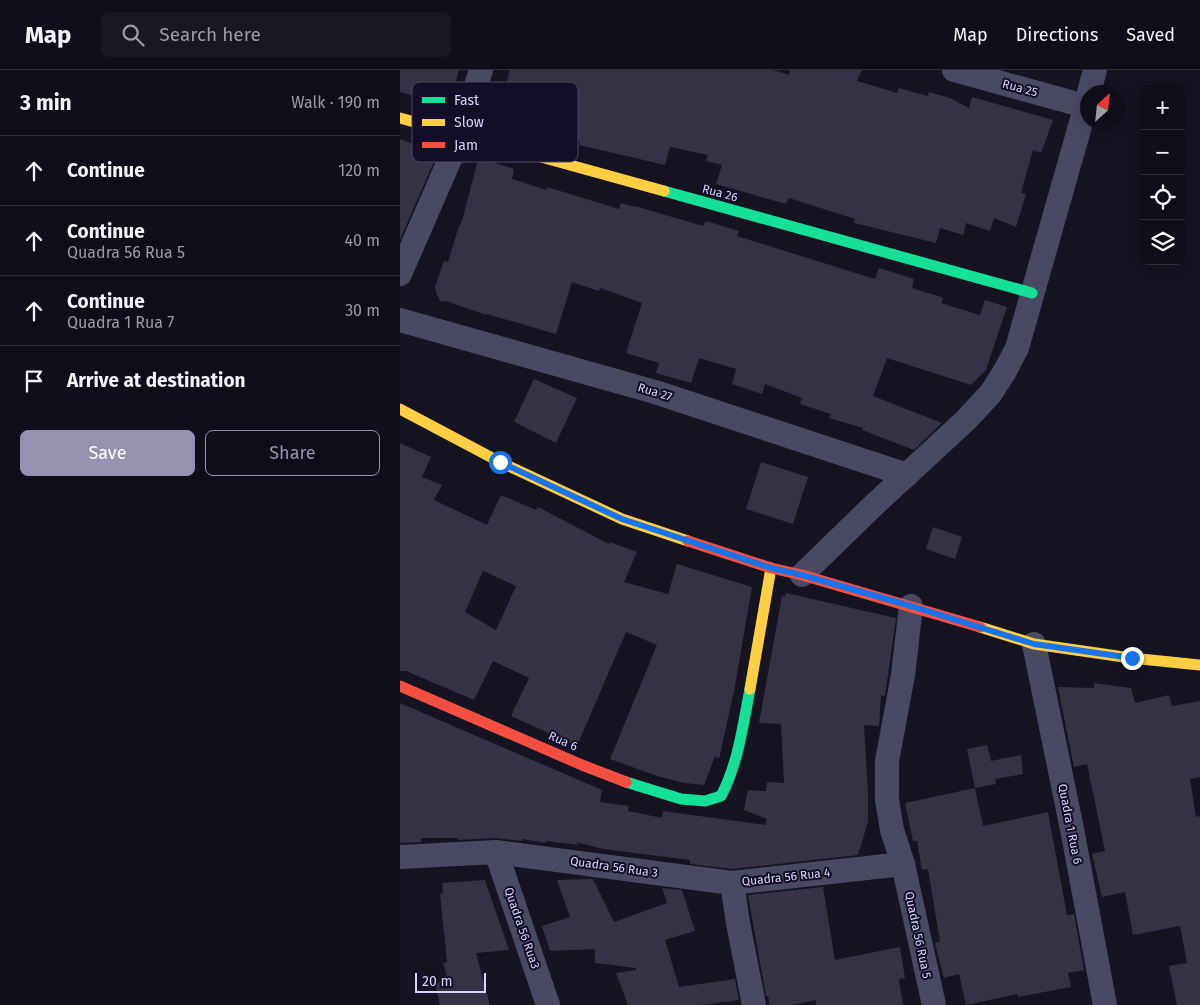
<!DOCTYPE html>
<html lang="en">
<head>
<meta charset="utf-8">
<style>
	:root { --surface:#100f19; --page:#191822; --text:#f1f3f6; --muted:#9c9ca2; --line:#302f38; --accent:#9591b1 }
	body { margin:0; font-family:"Fira Sans",sans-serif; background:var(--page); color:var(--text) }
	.controls { position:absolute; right:15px; top:15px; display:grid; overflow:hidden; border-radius:8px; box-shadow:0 2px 8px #0003 }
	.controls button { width:45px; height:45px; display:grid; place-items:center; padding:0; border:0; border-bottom:1px solid var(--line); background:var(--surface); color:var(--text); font:25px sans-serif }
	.compass { position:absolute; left:680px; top:15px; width:45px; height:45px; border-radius:50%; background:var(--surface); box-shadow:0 2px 8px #0003; rotate:27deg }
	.scale { position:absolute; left:15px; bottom:12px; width:71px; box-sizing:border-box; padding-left:5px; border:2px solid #d9d4ff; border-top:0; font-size:14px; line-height:18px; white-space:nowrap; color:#d9d4ff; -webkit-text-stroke:4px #130f26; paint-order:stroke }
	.stop { position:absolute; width:15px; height:15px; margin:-11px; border:4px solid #1a73e8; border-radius:50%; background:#fff }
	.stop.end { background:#1a73e8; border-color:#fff; box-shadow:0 1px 5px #0008 }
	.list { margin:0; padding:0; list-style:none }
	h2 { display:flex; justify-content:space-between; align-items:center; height:65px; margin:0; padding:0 20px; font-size:21px }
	h2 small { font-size:16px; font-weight:400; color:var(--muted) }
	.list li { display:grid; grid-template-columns:32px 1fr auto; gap:15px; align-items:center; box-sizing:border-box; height:70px; padding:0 20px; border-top:1px solid var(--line) }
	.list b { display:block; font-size:19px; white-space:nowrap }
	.list p { margin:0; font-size:16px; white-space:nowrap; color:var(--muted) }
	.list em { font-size:16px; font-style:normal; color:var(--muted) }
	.actions { display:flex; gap:10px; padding:15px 20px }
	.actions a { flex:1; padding:11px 0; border:1px solid var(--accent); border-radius:8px; text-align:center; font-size:18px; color:var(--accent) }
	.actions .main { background:var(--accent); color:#fff }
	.icon { flex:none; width:28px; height:28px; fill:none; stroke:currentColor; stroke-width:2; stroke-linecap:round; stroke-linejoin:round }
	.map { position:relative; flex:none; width:800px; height:935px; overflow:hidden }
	header { display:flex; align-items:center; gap:30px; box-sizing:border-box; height:70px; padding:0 25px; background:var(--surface); border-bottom:1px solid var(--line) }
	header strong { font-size:24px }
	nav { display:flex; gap:28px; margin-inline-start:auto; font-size:18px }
	.search { width:350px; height:45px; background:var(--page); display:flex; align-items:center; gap:12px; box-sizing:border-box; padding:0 18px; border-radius:8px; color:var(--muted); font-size:19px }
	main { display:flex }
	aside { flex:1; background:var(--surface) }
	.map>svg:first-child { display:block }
	.building { fill:#343243; fill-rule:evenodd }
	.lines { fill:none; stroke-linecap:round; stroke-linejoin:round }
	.street { stroke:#4a4962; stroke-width:24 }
	.fast { stroke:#16e098; stroke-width:11 }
	.slow { stroke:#ffcf43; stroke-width:11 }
	.jam { stroke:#f24e42; stroke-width:11 }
	.route { stroke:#1a73e8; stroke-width:6 }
	.labels { text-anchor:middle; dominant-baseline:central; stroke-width:4; stroke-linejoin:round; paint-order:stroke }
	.street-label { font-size:12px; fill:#d9d4ff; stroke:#130f26 }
	.key { fill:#130f26; stroke:#4e4a67; stroke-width:1 }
	.key-label { font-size:14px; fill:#d9d4ff }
</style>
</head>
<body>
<header>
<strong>Map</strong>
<div class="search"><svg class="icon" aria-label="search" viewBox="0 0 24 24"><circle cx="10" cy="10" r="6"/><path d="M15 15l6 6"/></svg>Search here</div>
<nav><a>Map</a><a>Directions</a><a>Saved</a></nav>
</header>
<main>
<aside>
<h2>3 min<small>Walk · 190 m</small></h2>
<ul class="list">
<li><svg class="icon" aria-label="ahead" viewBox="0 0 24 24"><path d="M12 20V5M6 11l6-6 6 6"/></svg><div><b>Continue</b></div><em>120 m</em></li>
<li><svg class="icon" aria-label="ahead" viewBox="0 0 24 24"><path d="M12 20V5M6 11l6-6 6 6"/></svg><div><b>Continue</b><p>Quadra 56 Rua 5</p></div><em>40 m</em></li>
<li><svg class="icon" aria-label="ahead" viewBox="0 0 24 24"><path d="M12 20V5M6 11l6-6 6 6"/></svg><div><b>Continue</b><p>Quadra 1 Rua 7</p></div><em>30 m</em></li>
<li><svg class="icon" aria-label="arrive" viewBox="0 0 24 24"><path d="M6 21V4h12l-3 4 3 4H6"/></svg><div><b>Arrive at destination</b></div></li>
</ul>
<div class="actions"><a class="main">Save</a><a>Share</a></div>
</aside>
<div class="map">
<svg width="800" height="935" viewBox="0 0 800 935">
	<rect width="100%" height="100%" fill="#161421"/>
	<g class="building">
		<path d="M0 0H59L49 36 0 22Z"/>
		<path d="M110 0H373L389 5 390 0H462L457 11 497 23 499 18 528 26 529 22 550 28 569 38 572 27 653 50 641 83 633 80 621 123 626 124 616 157 594 148 590 161 566 153 563 165 540 158 536 173 454 153 455 149 389 128 386 134 316 114 322 95 306 91 308 85 270 77 265 95 179 75 180 71 105 48 102 38 90 35 97 11 106 15Z"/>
		<path d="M0 69 34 82H38L0 170Z"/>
		<path d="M78 90 85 92 86 90 114 99 112 109 147 120V117L219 139 221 133 235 137V136L303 156 306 151 339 161 337 166 475 209 479 198 514 209 512 218 541 227 543 229 541 233 580 245 585 230 607 237 586 300 571 315 487 288 473 326 542 353 514 380 462 360 463 358 429 348 431 344 400 334 402 328 365 314 362 324 332 314 336 299 299 288 291 313 256 303 259 293 226 283 242 233 200 218 199 221 172 212 156 264 87 244 86 245 46 231 41 232 37 225 35 217 44 191 48 192 58 159 62 151Z"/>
		<path d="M134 309 177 328 156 373 114 352Z"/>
		<path d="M0 373 31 387 22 407 42 415 34 430 87 455 101 425 136 440 138 437 209 474 210 472 237 482 224 512 268 524 277 494 352 517 335 616 320 685 319 688 315 686 304 715 284 713 257 706 210 689 257 575 226 562 177 676 111 646 129 608 93 591 74 630 6 601H0ZM83 501 116 516 96 560 65 542Z"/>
		<path d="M361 392 408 407 393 454 346 439Z"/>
		<path d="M533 457 562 467 555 489 526 479Z"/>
		<path d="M386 523 496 548 485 626 481 625 479 656 464 655 468 720V752L458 785 332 799 290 794V790L203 779 176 772 178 775 146 771V773L122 769V771L95 768 58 770V768H21V772L0 773V633L202 720 200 732 229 736 228 741 262 748 263 741 365 755 367 749 344 740 348 720 366 721 367 712 384 713 381 654 359 653 382 526 385 527Z"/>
		<path d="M694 613 731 618 735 633 769 625 772 636 800 631V707L790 709 796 747 800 746V935H777L769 896 787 893 780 856 733 865 725 822 702 827 692 784 705 781 687 694 674 697 658 617 694 618Z"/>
		<path d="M587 675 591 691 621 685 623 704 595 709 596 714 575 718 567 679Z"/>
		<path d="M575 718 583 756 648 742 667 845 674 844 684 900 668 903 671 917 618 927 617 924 566 935 559 904 544 908 535 873 540 872 528 799 522 800 517 771H513L505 733Z"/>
		<path d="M193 809 214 852 267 833 262 818 282 820 295 861 265 870 279 917 335 909 339 930 302 935H228L216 903 236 900V898L195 893V879L150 881 142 856 170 847 157 810Z"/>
		<path d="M85 810 109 880 76 883 90 935H40L35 913 48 910 43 893 47 892 40 824 43 823 42 813Z"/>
		<path d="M423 817 435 890 500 877 505 908 499 909 503 935H416V930L392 935H370L368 926H366L348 825Z"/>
	</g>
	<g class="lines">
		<g class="street">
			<path d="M554 0 685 36"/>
			<path d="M689 22 695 0"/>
			<path d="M0 204 60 66 81 0"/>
			<path d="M0 250 255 322 507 405"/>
			<path d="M402 505 475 434 566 350 591 323 605 301 617 278 688 28"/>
			<path d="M511 536 503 605 487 691V730L492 760 503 794 534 935"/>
			<path d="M634 574 672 759 705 935"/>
			<path d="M96 782 148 935"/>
			<path d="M0 787 96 782 332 813 503 794"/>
			<path d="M332 813 338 853 354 935"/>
		</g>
		<g class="fast">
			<path d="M264 121 632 223"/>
			<path d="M226 712 281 729 305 731 321 726C338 694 343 655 350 619"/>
		</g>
		<g class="slow">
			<path d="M0 48 264 121"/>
			<path d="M0 339 100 392 222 449 288 471"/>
			<path d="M580 557 634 574 731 588 800 595"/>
			<path d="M350 619 371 498"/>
		</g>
		<g class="jam">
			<path d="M288 471 371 498 402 505 580 557"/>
			<path d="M0 616 182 695 226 712"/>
		</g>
	</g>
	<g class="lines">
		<path class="route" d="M100 392 222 449 371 498 402 505 511 536 634 574 732 588"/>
	</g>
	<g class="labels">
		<g class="street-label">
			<text transform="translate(620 18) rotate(15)">Rua 25</text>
			<text transform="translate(320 123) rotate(15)">Rua 26</text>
			<text transform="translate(255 322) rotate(17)">Rua 27</text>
			<text transform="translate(163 671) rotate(24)">Rua 6</text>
			<text transform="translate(670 754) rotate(79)">Quadra 1 Rua 6</text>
			<text transform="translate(214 797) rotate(8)">Quadra 56 Rua 3</text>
			<text transform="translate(386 807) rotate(-6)">Quadra 56 Rua 4</text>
			<text transform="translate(122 858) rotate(71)">Quadra 56 Rua3</text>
			<text transform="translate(518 865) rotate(78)">Quadra 56 Rua 5</text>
		</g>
	</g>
	<rect x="12" y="12" width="166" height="80" rx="8" class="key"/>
	<rect x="22" y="27" width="23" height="6" fill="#16e098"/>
	<rect x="22" y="49" width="23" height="7" fill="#ffcf43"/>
	<rect x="22" y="72" width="23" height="6" fill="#f24e42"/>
	<g class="key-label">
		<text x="54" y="35">Fast</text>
		<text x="54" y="57">Slow</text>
		<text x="54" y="80">Jam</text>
	</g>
</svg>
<div class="controls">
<button>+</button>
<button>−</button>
<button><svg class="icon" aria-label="locate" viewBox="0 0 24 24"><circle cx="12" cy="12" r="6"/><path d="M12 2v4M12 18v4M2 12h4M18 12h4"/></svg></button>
<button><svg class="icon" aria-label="layers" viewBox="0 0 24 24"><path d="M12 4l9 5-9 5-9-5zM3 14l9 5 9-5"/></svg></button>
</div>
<svg class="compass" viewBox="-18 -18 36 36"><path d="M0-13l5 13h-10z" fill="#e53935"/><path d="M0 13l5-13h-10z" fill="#9c9ca2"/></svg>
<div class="scale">20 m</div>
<div class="stop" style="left:100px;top:392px"></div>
<div class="stop end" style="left:732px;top:588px"></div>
</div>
</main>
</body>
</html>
